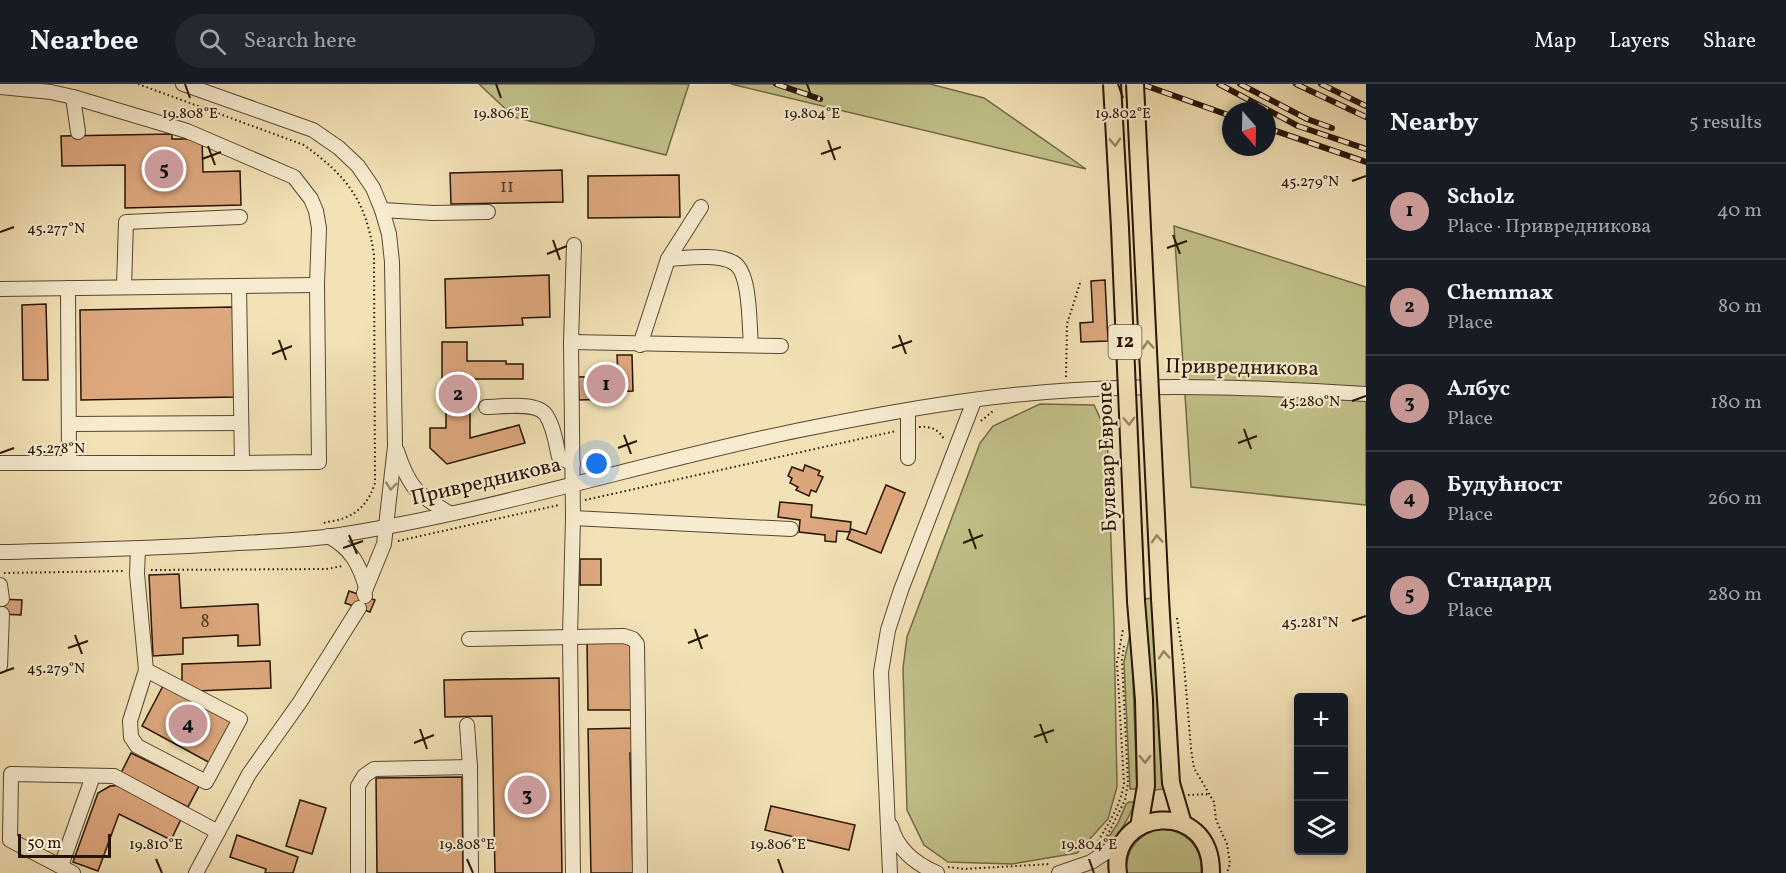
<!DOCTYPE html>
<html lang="en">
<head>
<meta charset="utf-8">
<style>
	:root { --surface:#171b24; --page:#242831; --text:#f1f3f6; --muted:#9ea1a6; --line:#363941; --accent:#c59692 }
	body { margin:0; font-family:Vollkorn,serif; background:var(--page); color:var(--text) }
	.controls { position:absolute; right:18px; bottom:18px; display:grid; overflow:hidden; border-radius:6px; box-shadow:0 3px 9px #0003 }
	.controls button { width:54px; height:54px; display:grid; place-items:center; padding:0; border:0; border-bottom:2px solid var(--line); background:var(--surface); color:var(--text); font:30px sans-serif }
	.compass { position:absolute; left:1222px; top:18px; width:54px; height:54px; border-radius:50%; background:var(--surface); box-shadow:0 3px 9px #0003; rotate:160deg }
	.scale { position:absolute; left:18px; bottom:15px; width:93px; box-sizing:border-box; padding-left:6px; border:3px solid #261303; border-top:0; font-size:16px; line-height:21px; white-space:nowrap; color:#261303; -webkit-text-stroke:4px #f7ecd0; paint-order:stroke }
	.you { position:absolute; left:597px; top:380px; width:21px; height:21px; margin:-15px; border:4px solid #fff; border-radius:50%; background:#1a73e8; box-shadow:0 0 0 9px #1a73e833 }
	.badge { display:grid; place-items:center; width:39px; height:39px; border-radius:50%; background:var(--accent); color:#111; font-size:20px; font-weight:700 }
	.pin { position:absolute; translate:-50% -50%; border:3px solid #fff; box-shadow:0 2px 6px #0006 }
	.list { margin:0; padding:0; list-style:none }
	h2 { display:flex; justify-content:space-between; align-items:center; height:78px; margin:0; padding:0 24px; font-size:26px }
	h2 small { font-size:20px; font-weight:400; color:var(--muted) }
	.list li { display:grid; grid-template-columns:39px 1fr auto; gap:18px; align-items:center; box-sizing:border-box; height:96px; padding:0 24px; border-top:2px solid var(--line) }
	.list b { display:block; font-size:22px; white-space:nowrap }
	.list p { margin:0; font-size:20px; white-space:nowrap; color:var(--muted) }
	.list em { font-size:20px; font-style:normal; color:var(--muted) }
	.icon { flex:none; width:33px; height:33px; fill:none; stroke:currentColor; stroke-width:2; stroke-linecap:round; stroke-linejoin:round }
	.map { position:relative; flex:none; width:1366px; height:789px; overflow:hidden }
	header { display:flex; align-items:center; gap:36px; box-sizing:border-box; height:84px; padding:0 30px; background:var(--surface); border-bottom:2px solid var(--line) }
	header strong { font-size:28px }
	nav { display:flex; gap:33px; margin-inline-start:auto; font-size:21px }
	.search { width:420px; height:54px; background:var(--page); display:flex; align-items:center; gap:15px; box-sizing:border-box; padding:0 21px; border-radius:33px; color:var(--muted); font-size:22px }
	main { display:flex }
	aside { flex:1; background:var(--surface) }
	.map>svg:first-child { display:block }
	.green { fill:#c1c189; stroke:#746a46; stroke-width:1.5 }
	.building { fill:#dea87e; stroke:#261303; stroke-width:1.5 }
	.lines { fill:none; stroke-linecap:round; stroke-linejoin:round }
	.minor-casing { stroke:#594730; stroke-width:16 }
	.major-casing { stroke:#261303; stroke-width:20 }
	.path { stroke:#261303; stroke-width:2; stroke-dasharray:1.5 3; stroke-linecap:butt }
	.minor { stroke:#f7ecd0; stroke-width:14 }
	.major { stroke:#f2e2b6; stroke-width:16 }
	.rail-casing { stroke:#261303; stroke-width:6 }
	.rail { stroke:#f7ecd0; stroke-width:4; stroke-dasharray:11; stroke-linecap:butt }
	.major-bridge-casing { stroke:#261303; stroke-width:20; stroke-linecap:butt }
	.major-bridge { stroke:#f2e2b6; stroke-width:16 }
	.oneway { stroke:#968565 }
	.oneway2 { stroke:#998a74 }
	.ticks { fill:none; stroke:#261303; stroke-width:2 }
	.labels { text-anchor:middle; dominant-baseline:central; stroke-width:4.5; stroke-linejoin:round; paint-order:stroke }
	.number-label { font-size:18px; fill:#543822 }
	.shield { fill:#f7ecd0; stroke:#655440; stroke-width:1.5 }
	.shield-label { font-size:20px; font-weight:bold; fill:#261303 }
	.street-label { font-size:21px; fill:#261303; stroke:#f7ecd0 }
	.ticks-label { font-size:15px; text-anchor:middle; fill:#261303; stroke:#f7ecd0; stroke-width:4.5; stroke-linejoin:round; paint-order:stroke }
</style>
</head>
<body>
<header>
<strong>Nearbee</strong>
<div class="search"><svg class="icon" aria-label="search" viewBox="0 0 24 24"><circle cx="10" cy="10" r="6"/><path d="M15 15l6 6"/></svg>Search here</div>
<nav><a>Map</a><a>Layers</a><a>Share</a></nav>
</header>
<main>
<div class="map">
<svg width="1366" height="789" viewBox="0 0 1366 789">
	<rect width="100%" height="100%" fill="#f2e2b6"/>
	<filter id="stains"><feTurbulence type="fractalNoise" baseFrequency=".00333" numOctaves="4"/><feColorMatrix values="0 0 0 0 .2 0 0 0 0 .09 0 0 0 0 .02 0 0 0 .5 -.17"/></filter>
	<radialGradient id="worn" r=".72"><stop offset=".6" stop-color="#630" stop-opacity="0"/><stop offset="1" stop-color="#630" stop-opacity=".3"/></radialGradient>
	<g class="green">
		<path d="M479 0H689L666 71 514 33Z"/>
		<path d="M731 0H930L984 14 1086 85Z"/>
		<path d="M1174 142 1366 203V421L1191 403Z"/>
		<path d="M1040 320 1094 321 1107 349 1114 540 1117 703 1108 735 1077 769 1012 780 948 778 924 761 907 726 903 584 907 553 980 359 993 342Z"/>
		<path d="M1153 514 1162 684 1165 705 1154 706 1145 515Z"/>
		<path d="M1131 546 1137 705H1130L1124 578Z"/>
		<path d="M1129 718H1135C1127 739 1118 753 1100 766L1118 739 1126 720Z"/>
		<path d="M1162 744C1187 748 1203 763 1201 789H1126C1126 764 1138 750 1162 744Z"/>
	</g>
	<g class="building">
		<path d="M172 50V55H202L203 88 240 87 241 121 125 124V81L62 82 61 52Z"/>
		<path d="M562 86 563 118 451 120 450 89Z"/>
		<path d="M679 91 680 133 588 134V92Z"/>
		<path d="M549 191 550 233 522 234 523 241 446 244 445 195Z"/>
		<path d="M1105 196 1108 257 1081 258 1080 239 1093 238 1091 197Z"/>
		<path d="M46 220 48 296H23L22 221Z"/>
		<path d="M233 223 235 313 81 316 80 226Z"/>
		<path d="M442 258H467V277H506V280H523V295H470V354L519 341 525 359 447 380 430 364V344H446V295H442Z"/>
		<path d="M617 271H632L633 307 610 308V315L579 316 578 293 618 292Z"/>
		<path d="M805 381 820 387 818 391 823 393 816 408 811 406 809 412 796 406 798 403 790 399 792 394 788 392 792 383 803 387Z"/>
		<path d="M886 401 905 409 881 469 847 455 851 445 866 450Z"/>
		<path d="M780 418 812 421 811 433 851 438 850 448 837 447 836 458 825 457V451L799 448 800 436 778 433Z"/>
		<rect x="580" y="475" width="21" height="26"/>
		<path d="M179 490 181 524 258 520 260 561 238 562V551L183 554V570L153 572 149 491Z"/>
		<path d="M349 507 375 516 370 528 345 519Z"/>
		<path d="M0 515 22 516 21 531 0 530Z"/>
		<path d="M633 557 634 626H588L587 558Z"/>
		<path d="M270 577 271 604 195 607 182 597V580Z"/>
		<path d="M559 594 562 789H495L492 632 445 633 444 596Z"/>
		<path d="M164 600 235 638 212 680 142 642Z"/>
		<path d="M635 644 636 669H630L633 789H591L588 645Z"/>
		<path d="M131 669 199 702 188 723 121 689Z"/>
		<path d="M462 693 463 789H377L376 694Z"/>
		<path d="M124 701 183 731 171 756 119 730 98 787 73 778 98 709 110 702Z"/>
		<path d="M300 716 326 724 312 770 286 762Z"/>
		<path d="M771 722 855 741 849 766 765 746Z"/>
		<path d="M237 751 298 773 293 789H265L266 785 230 773Z"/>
	</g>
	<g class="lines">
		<defs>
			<g id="minor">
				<path d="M183 0 313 46 339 64 358 82 373 104 382 126 389 150 392 178 395 362 384 460 364 509 365 512"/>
				<path d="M0 3 51 8 73 13 187 47 294 93 311 115 316 127 319 144 317 201 319 378 242 379"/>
				<path d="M73 13 78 48"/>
				<path d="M382 126 433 129 488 128"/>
				<path d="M668 175C686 174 719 169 734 179 751 189 749 242 751 261"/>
				<path d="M124 203 126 138 240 133"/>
				<path d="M68 204 69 379"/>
				<path d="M0 205 317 201"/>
				<path d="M571 258 781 262"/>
				<path d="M640 261 668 175 701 123"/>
				<path d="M486 323C501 323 537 317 546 331 554 343 556 360 559 373L573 380"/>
				<path d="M908 326V374"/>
				<path d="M69 340 241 339"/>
				<path d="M397 367C409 404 417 410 449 429"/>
				<path d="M0 379H242L239 202"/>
				<path d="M573 434 791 445"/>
				<path d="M328 452C350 463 360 481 366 504"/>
				<path d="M138 465 137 490 146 586 130 637 131 653 137 662 206 698 240 635 146 586"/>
				<path d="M0 468C74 466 148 465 222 460 259 458 296 457 333 452 491 428 644 378 800 346 890 328 983 311 1075 306 1172 300 1269 304 1366 310"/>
				<path d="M0 501 2 515"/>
				<path d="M469 555 624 552 633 555 637 560 640 789"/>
				<path d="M0 582 2 530"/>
				<path d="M467 641 470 683 471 789"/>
				<path d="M891 742C897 765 916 780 937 789"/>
				<path d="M61 782 93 692"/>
				<path d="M73 789 10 756 11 690 114 692 218 748"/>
				<path d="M196 789 249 690 300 618 359 524"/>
				<path d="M358 789V702L364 692 374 685 470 683"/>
				<path d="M573 789 570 552 573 434 571 258 574 161"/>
				<path d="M890 789 881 588 888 546 901 506 974 317"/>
				<path d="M1059 789 1091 778 1125 756"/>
			</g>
			<g id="major">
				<path d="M1160 514 1171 699 1183 740"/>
				<path d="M1136 517 1144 616 1146 702 1139 743"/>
				<path d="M1118 789C1108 725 1212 713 1211 789"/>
			</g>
		</defs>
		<use href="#minor" class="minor-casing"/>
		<use href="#major" class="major-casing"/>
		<g class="path">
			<path d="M138 0 304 61C348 93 366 117 374 171L375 399C370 415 361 428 344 434 337 437 328 437 321 440"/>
			<path d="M1066 293 1067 240 1081 196"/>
			<path d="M981 337 993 327"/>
			<path d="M919 343C931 342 938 345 944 355"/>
			<path d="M585 416 896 347"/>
			<path d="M398 457 559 421"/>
			<path d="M151 486 326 485 343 482"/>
			<path d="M4 489 124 487"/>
			<path d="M1177 534 1184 580 1191 665 1194 684 1214 718 1216 736 1227 760 1230 779 1227 789"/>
			<path d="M1188 711 1209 710"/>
			<path d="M1107 752 1125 716 1128 699 1122 576 1124 562"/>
			<path d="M1098 757C1109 739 1120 722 1124 700L1117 578 1123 545"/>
			<path d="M948 783 964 785 1050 780"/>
		</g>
		<use href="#minor" class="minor"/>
		<use href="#major" class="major"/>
		<defs>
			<g id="rail">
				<path d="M776 0 820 15"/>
				<path d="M1141 0 1231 32"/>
				<path d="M1219 0 1298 42 1366 65"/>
				<path d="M1240 0 1307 35 1332 44"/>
				<path d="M1296 0 1366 33"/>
				<path d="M1321 0 1366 22"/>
				<path d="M1267 44 1366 78"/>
			</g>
		</defs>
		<use href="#rail" class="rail-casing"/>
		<use href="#rail" class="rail"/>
		<defs>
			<g id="major-bridge">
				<path d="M1112 0 1120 144 1136 517"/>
				<path d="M1135 0 1160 514"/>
			</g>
		</defs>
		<use href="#major-bridge" class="major-bridge-casing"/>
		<use href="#major-bridge" class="major-bridge"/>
	</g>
	<defs><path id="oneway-chevron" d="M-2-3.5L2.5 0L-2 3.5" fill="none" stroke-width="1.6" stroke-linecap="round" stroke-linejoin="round" transform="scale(1.5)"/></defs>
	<g class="oneway">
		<use href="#oneway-chevron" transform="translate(1115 58) rotate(87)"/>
		<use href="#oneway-chevron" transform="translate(1148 261) rotate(-93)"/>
		<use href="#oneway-chevron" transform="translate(1129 337) rotate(88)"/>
		<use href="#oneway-chevron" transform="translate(1157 455) rotate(-93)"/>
		<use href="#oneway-chevron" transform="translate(1164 571) rotate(-94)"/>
		<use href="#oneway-chevron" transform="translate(1145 675) rotate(89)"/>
	</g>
	<use class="oneway2" href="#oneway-chevron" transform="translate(391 402) rotate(96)"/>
	<path class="ticks" d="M185 0 190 14M496 0 501 14M807 0 812 14M1118 0 1123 14M828 56 835 76M208 62 215 81M821 70 841 63M202 75 221 68M1352 97 1366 92M0 148 14 143M1173 151 1180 170M553 156 560 176M1167 164 1187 157M547 170 567 162M899 251 906 270M279 256 286 276M892 264 912 257M272 270 292 262M1352 317 1366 312M1244 345 1251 365M624 351 631 370M1238 359 1257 352M618 364 637 357M0 369 14 364M969 445 976 465M349 451 357 470M963 459 983 451M343 464 363 457M1352 537 1366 532M695 545 702 565M75 551 82 570M688 559 708 551M68 564 88 557M0 589 14 584M1040 640 1047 659M420 645 427 665M1034 653 1054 646M414 659 434 651M156 775 162 789M467 775 473 789M778 775 783 789M1089 775 1094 789"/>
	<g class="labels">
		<g class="number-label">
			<text x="507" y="103">11</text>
			<text x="205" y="538">8</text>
		</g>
		<rect class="shield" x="1108.5" y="241" width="33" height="34" rx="4.5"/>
		<g class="shield-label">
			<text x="1125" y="258">12</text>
		</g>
		<g class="street-label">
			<text transform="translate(1242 284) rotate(1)">Привредникова</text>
			<text transform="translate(1108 373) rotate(-92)">Булевар Европе</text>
			<text transform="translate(486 398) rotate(-13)">Привредникова</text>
		</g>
	</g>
	<g class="ticks-label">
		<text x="190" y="34">19.808°E</text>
		<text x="501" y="34">19.806°E</text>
		<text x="812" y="34">19.804°E</text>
		<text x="1123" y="34">19.802°E</text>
		<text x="1310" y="102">45.279°N</text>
		<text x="56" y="149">45.277°N</text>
		<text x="1310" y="322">45.280°N</text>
		<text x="56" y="369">45.278°N</text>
		<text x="1310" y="543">45.281°N</text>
		<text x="56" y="589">45.279°N</text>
		<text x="156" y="765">19.810°E</text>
		<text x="467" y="765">19.808°E</text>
		<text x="778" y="765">19.806°E</text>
		<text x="1089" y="765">19.804°E</text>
	</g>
	<rect width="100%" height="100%" filter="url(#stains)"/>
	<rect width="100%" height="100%" fill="url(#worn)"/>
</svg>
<div class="controls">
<button>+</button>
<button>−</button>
<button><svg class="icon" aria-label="layers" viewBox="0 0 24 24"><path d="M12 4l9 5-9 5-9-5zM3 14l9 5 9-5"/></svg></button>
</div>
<svg class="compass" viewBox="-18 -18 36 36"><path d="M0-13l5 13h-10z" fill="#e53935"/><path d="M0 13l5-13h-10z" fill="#9ea1a6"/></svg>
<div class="scale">50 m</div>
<div class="you"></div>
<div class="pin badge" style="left:606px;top:300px">1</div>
<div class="pin badge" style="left:458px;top:310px">2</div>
<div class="pin badge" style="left:527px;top:711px">3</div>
<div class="pin badge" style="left:188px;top:640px">4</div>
<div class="pin badge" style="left:164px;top:85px">5</div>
</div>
<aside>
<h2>Nearby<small>5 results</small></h2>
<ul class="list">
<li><span class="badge">1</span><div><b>Scholz</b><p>Place · Привредникова</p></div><em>40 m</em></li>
<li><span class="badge">2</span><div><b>Chemmax</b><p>Place</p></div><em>80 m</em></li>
<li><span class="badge">3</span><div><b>Албус</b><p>Place</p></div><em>180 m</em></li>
<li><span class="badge">4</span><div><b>Будућност</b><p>Place</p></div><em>260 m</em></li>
<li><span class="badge">5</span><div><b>Стандард</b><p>Place</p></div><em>280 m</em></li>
</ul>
</aside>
</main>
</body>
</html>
